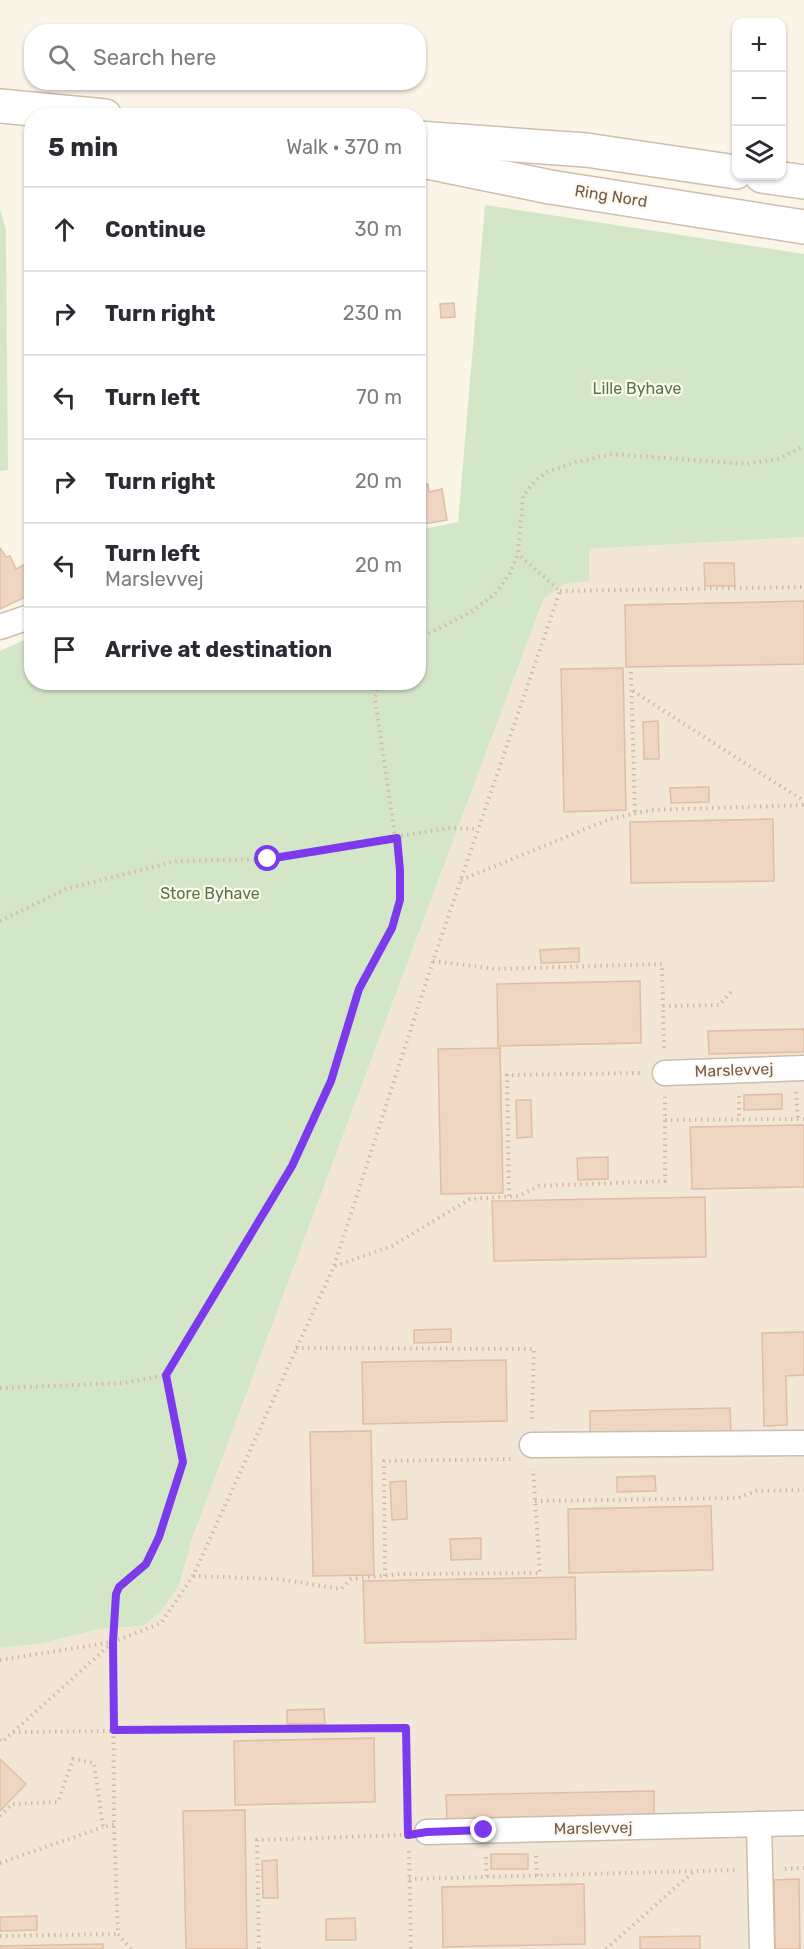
<!DOCTYPE html>
<html lang="en">
<head>
<meta charset="utf-8">
<style>
	:root { --surface:#fff; --page:#f2f2f3; --text:#2b2b33; --muted:#7c7c81; --line:#e1e1e2 }
	body { margin:0; font-family:Rubik,sans-serif; background:var(--page); color:var(--text) }
	.controls { position:absolute; right:18px; top:18px; display:grid; overflow:hidden; border-radius:12px; box-shadow:0 2px 4px #0004 }
	.controls button { width:54px; height:54px; display:grid; place-items:center; padding:0; border:0; border-bottom:2px solid var(--line); background:var(--surface); color:var(--text); font:30px sans-serif }
	.stop { position:absolute; width:18px; height:18px; margin:-14px; border:4px solid #7c3aed; border-radius:50%; background:#fff }
	.stop.end { background:#7c3aed; border-color:#fff; box-shadow:0 2px 6px #0008 }
	.list { margin:0; padding:0; list-style:none }
	h2 { display:flex; justify-content:space-between; align-items:center; height:78px; margin:0; padding:0 24px; font-size:26px }
	h2 small { font-size:20px; font-weight:400; color:var(--muted) }
	.list li { display:grid; grid-template-columns:39px 1fr auto; gap:18px; align-items:center; box-sizing:border-box; height:84px; padding:0 24px; border-top:2px solid var(--line) }
	.list b { display:block; font-size:22px; white-space:nowrap }
	.list p { margin:0; font-size:20px; white-space:nowrap; color:var(--muted) }
	.list em { font-size:20px; font-style:normal; color:var(--muted) }
	.icon { flex:none; width:33px; height:33px; fill:none; stroke:currentColor; stroke-width:2; stroke-linecap:round; stroke-linejoin:round }
	.map { position:relative; flex:none; width:804px; height:1949px; overflow:hidden }
	.search { position:absolute; background:var(--surface); box-shadow:0 2px 4px #0004; left:24px; top:24px; width:402px; height:66px; display:flex; align-items:center; gap:15px; box-sizing:border-box; padding:0 21px; border-radius:24px; color:var(--muted); font-size:22px }
	.panel { position:absolute; background:var(--surface); box-shadow:0 2px 4px #0004; left:24px; top:108px; width:402px; height:582px; border-radius:24px }
	.map>svg:first-child { display:block }
	.residential { fill:#f2e7d7 }
	.green { fill:#d3e7c8 }
	.building { fill:#eed6c2; stroke:#dfbea4; stroke-width:1.5 }
	.lines { fill:none; stroke-linecap:round; stroke-linejoin:round }
	.minor-casing { stroke:#ccbdaf; stroke-width:27 }
	.secondary-casing { stroke:#cebead; stroke-width:36 }
	.path { stroke:#d3b9a5; stroke-width:4; stroke-dasharray:1.5 4.5; stroke-linecap:butt }
	.minor { stroke:#fff; stroke-width:24 }
	.secondary { stroke:#fff; stroke-width:33 }
	.route { stroke:#7c3aed; stroke-width:8 }
	.labels { text-anchor:middle; dominant-baseline:central; stroke-width:4.5; stroke-linejoin:round; paint-order:stroke }
	.street-label { font-size:16px; fill:#735d4e; stroke:#fef8ee }
	.park-label { font-size:16px; fill:#537847; stroke:#fef8ee }
</style>
</head>
<body>
<div class="map">
<svg width="804" height="1949" viewBox="0 0 804 1949">
	<rect width="100%" height="100%" fill="#fbf5e8"/>
	<path class="residential" d="M804 537V1949H0V1648L38 1644 100 1629 143 1626 179 1586 192 1539 544 598 564 584 589 581V549Z"/>
	<g class="green">
		<path d="M485 205 804 254V537L589 549V581L564 584 544 598 192 1539 179 1586 160 1612 143 1626 100 1629 38 1644 0 1648V651L31 637 32 682H418L419 530 458 522Z"/>
		<path d="M0 209 6 230 8 470 0 471Z"/>
	</g>
	<g class="building">
		<path d="M454 303 455 317 441 318 440 304Z"/>
		<path d="M428 484 429 492 442 489 447 520 418 525V486Z"/>
		<path d="M0 548 6 557 10 556 16 569 32 561V584L29 585 27 581 24 583 30 595 0 609Z"/>
		<path d="M704 563H734L735 586H705Z"/>
		<path d="M804 601V664L626 667 625 605Z"/>
		<path d="M623 668 626 810 564 812 561 669Z"/>
		<path d="M658 721 659 759H644L643 722Z"/>
		<path d="M709 787V802L671 803 670 788Z"/>
		<path d="M773 819 774 881 631 883 630 822Z"/>
		<path d="M579 948V962L541 963 540 950Z"/>
		<path d="M640 981 641 1043 498 1046 497 984Z"/>
		<path d="M804 1029V1052L709 1054 708 1031Z"/>
		<path d="M500 1048 503 1193 441 1194 438 1049Z"/>
		<path d="M782 1094V1109L744 1110V1095Z"/>
		<path d="M516 1100H531L532 1137 517 1138Z"/>
		<path d="M804 1125V1187L692 1189 690 1127Z"/>
		<path d="M608 1157V1179L578 1180 577 1158Z"/>
		<path d="M705 1197 706 1257 494 1261 492 1201Z"/>
		<path d="M451 1329V1342L414 1343V1330Z"/>
		<path d="M804 1332V1375L786 1376 787 1425 764 1426 762 1333Z"/>
		<path d="M506 1360 507 1421 363 1424 362 1362Z"/>
		<path d="M730 1408 731 1432 590 1435V1411Z"/>
		<path d="M371 1431 374 1575 313 1576 310 1432Z"/>
		<path d="M655 1476 656 1491 617 1492V1477Z"/>
		<path d="M406 1481 407 1519 392 1520 390 1482Z"/>
		<path d="M711 1506 713 1570 569 1573 568 1509Z"/>
		<path d="M481 1538V1559L451 1560 450 1539Z"/>
		<path d="M575 1577 576 1639 365 1643 363 1581Z"/>
		<path d="M324 1709 325 1724H287V1710Z"/>
		<path d="M374 1738 375 1802 235 1805 234 1741Z"/>
		<path d="M0 1759 26 1784 0 1811Z"/>
		<path d="M654 1791V1815L447 1819 446 1795Z"/>
		<path d="M245 1810 247 1949H186L183 1811Z"/>
		<rect x="491" y="1854" width="37" height="15"/>
		<path d="M277 1860 278 1898H263L262 1861Z"/>
		<path d="M799 1879 800 1949H775L774 1880Z"/>
		<path d="M584 1884 585 1944 443 1947 442 1887Z"/>
		<path d="M37 1916V1930L0 1931V1917Z"/>
		<path d="M355 1918 356 1940H326V1919Z"/>
		<path d="M700 1936V1949H640V1937Z"/>
		<path d="M103 1944V1949H0V1946Z"/>
	</g>
	<g class="lines">
		<defs>
			<g id="minor">
				<path d="M0 627 32 616"/>
				<path d="M665 1073 804 1068"/>
				<path d="M532 1445 804 1443"/>
				<path d="M759 1824 762 1949"/>
				<path d="M427 1832 804 1823"/>
			</g>
			<g id="secondary">
				<path d="M0 106 105 116"/>
				<path d="M418 138 586 150 736 172"/>
				<path d="M418 160 550 187 804 227"/>
				<path d="M762 176 804 182"/>
			</g>
		</defs>
		<use href="#minor" class="minor-casing"/>
		<use href="#secondary" class="secondary-casing"/>
		<g class="path">
			<path d="M560 591 804 587"/>
			<path d="M418 639 471 612 495 594 510 573 518 554 523 496 535 481 547 472 576 462 613 454 746 464 778 459 804 446"/>
			<path d="M631 672 635 814"/>
			<path d="M633 691 804 801"/>
			<path d="M461 880 610 819 651 810 804 805"/>
			<path d="M0 921 66 889 177 861 268 859 448 828 478 829"/>
			<path d="M433 961 495 969 662 964 664 1048"/>
			<path d="M663 1006 719 1005 734 989"/>
			<path d="M796 1092 798 1119"/>
			<path d="M739 1096V1119"/>
			<path d="M665 1120 804 1119"/>
			<path d="M509 1196 507 1075 640 1073"/>
			<path d="M335 1266 392 1246 470 1199 518 1196 539 1186 665 1181V1097"/>
			<path d="M296 1348 534 1349 532 1420"/>
			<path d="M0 1388 123 1383 166 1375"/>
			<path d="M535 1501 738 1498 756 1491 804 1490"/>
			<path d="M193 1576 278 1579 341 1589 351 1579 400 1574 540 1573 533 1469"/>
			<path d="M385 1576 384 1461 511 1459"/>
			<path d="M0 1660 113 1642 161 1623 193 1576 334 1266 433 961 560 591 518 554"/>
			<path d="M13 1732 406 1728 408 1814"/>
			<path d="M0 1740 2 1742 113 1642"/>
			<path d="M0 1816 12 1804 58 1802 73 1759 94 1763 103 1827 114 1825"/>
			<path d="M409 1851 411 1949"/>
			<path d="M536 1856 537 1876"/>
			<path d="M486 1857 487 1877"/>
			<path d="M0 1863 103 1827"/>
			<path d="M785 1869 804 1868"/>
			<path d="M409 1879 735 1870"/>
			<path d="M0 1936 118 1934"/>
			<path d="M131 1949 118 1934 114 1825 113 1642 116 1594 119 1587 146 1564 159 1537 183 1463 166 1375 292 1166 331 1081 359 989 392 928 400 900V870L375 699 379 682"/>
			<path d="M259 1949 257 1840 403 1835"/>
			<path d="M606 1949 693 1872"/>
		</g>
		<use href="#minor" class="minor"/>
		<use href="#secondary" class="secondary"/>
	</g>
	<g class="lines">
		<path class="route" d="M268 859 397 838 400 870V900L392 928 359 989 331 1081 292 1166 166 1375 183 1462 159 1537 146 1564 119 1587 116 1594 113 1642 114 1730 406 1728 408 1835 427 1832 484 1830"/>
	</g>
	<g class="labels">
		<g class="street-label">
			<text transform="translate(611 196) rotate(9)">Ring Nord</text>
			<text transform="translate(734 1070) rotate(-2)">Marslevvej</text>
			<text transform="translate(593 1828) rotate(-1)">Marslevvej</text>
		</g>
		<g class="park-label">
			<text x="637" y="388">Lille Byhave</text>
			<text x="210" y="893">Store Byhave</text>
		</g>
	</g>
</svg>
<div class="controls">
<button>+</button>
<button>−</button>
<button><svg class="icon" aria-label="layers" viewBox="0 0 24 24"><path d="M12 4l9 5-9 5-9-5zM3 14l9 5 9-5"/></svg></button>
</div>
<div class="stop" style="left:268px;top:859px"></div>
<div class="stop end" style="left:484px;top:1830px"></div>
<div class="search"><svg class="icon" aria-label="search" viewBox="0 0 24 24"><circle cx="10" cy="10" r="6"/><path d="M15 15l6 6"/></svg>Search here</div>
<section class="panel">
<h2>5 min<small>Walk · 370 m</small></h2>
<ul class="list">
<li><svg class="icon" aria-label="ahead" viewBox="0 0 24 24"><path d="M12 20V5M6 11l6-6 6 6"/></svg><div><b>Continue</b></div><em>30 m</em></li>
<li><svg class="icon" aria-label="right" viewBox="0 0 24 24"><path d="M7 20v-9h11M14 6l5 5-5 5"/></svg><div><b>Turn right</b></div><em>230 m</em></li>
<li><svg class="icon" aria-label="left" viewBox="0 0 24 24"><path d="M17 20v-9H6M10 6l-5 5 5 5"/></svg><div><b>Turn left</b></div><em>70 m</em></li>
<li><svg class="icon" aria-label="right" viewBox="0 0 24 24"><path d="M7 20v-9h11M14 6l5 5-5 5"/></svg><div><b>Turn right</b></div><em>20 m</em></li>
<li><svg class="icon" aria-label="left" viewBox="0 0 24 24"><path d="M17 20v-9H6M10 6l-5 5 5 5"/></svg><div><b>Turn left</b><p>Marslevvej</p></div><em>20 m</em></li>
<li><svg class="icon" aria-label="arrive" viewBox="0 0 24 24"><path d="M6 21V4h12l-3 4 3 4H6"/></svg><div><b>Arrive at destination</b></div></li>
</ul>
</section>
</div>
</body>
</html>
